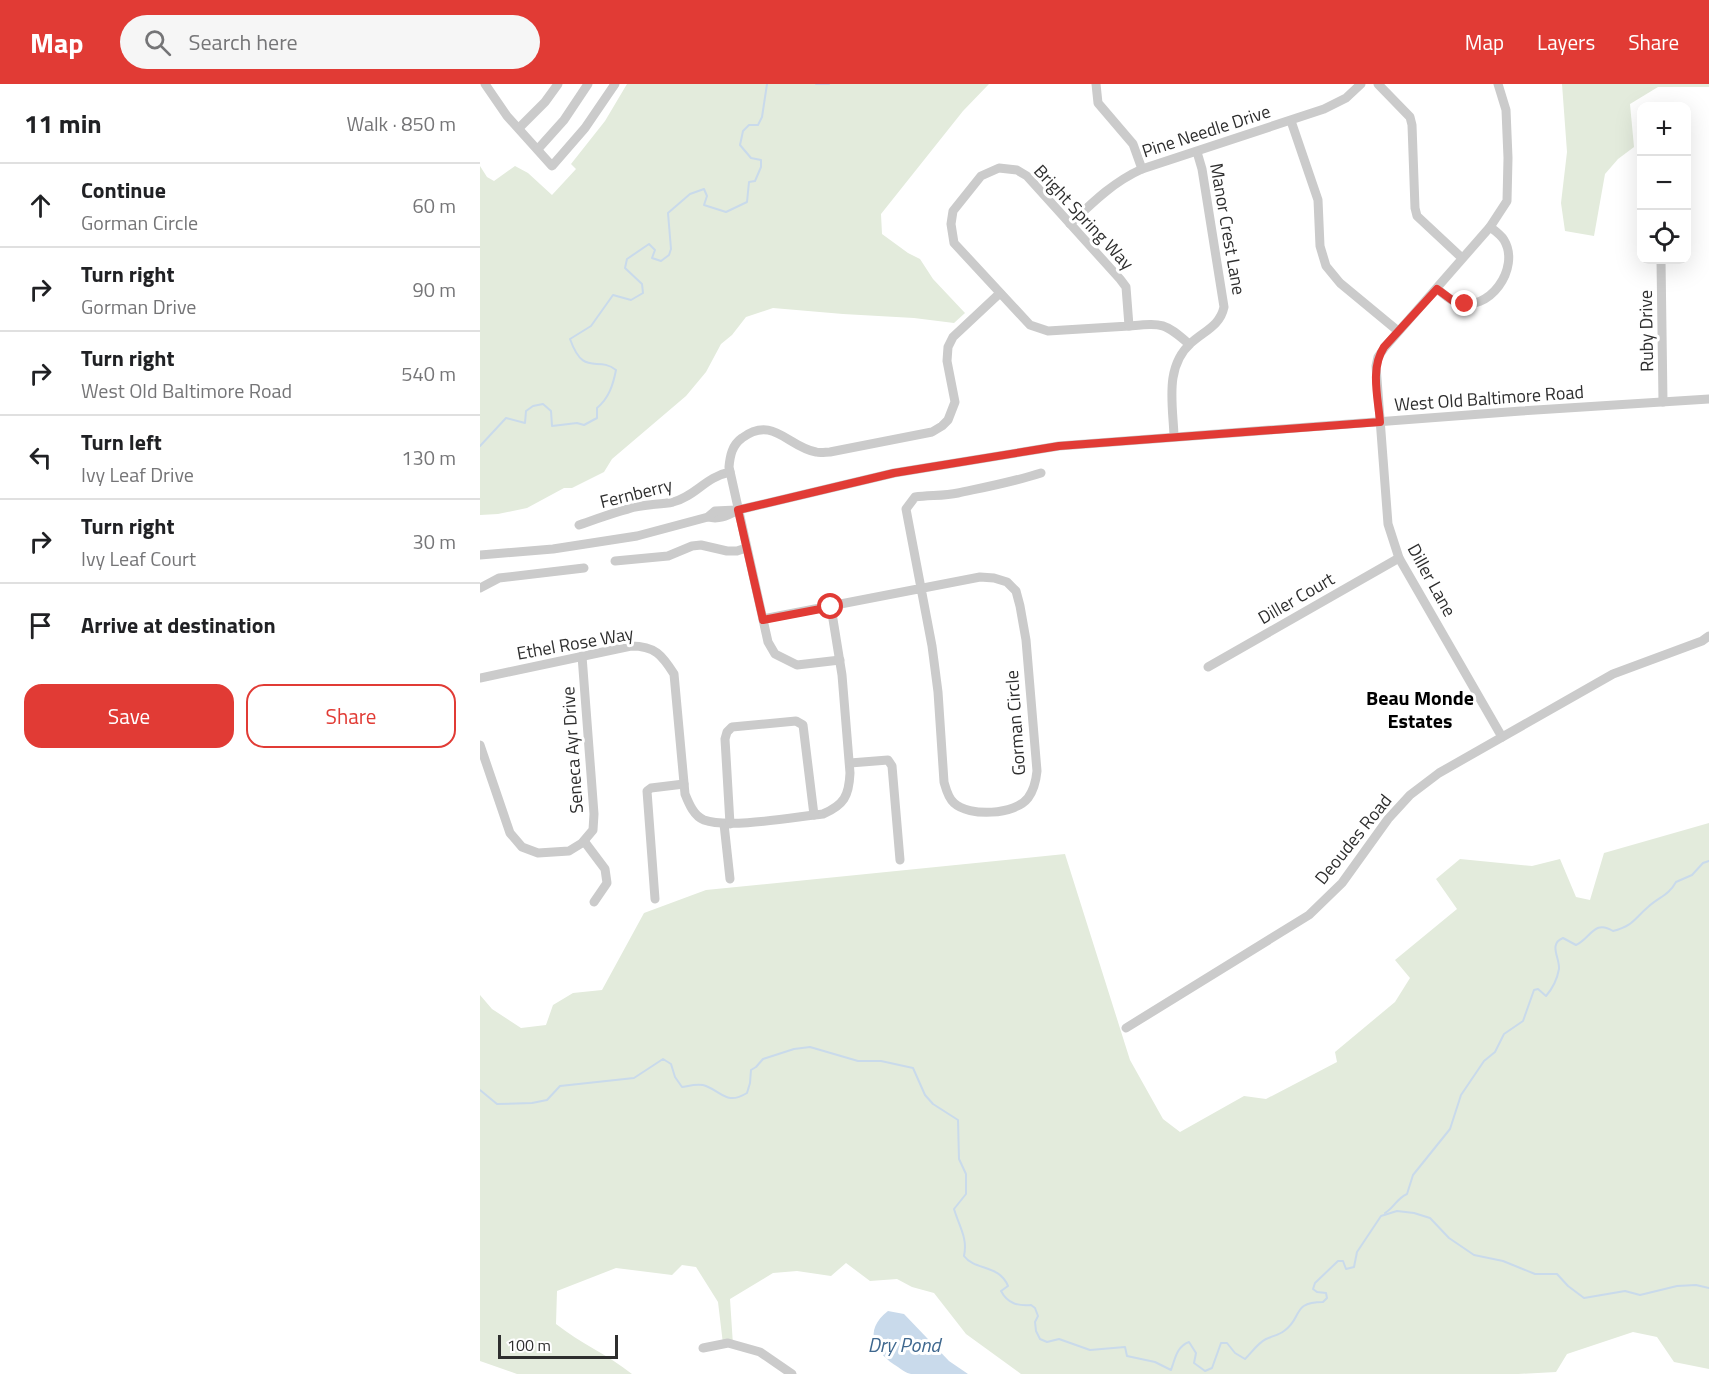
<!DOCTYPE html>
<html lang="en">
<head>
<meta charset="utf-8">
<style>
	:root { --surface:#fff; --page:#f6f6f6; --text:#202124; --muted:#757577; --line:#e0e0e0; --accent:#e13b35 }
	body { margin:0; font-family:"Titillium Web",sans-serif; background:var(--page); color:var(--text) }
	.controls { position:absolute; right:18px; top:18px; display:grid; overflow:hidden; border-radius:12px; box-shadow:0 6px 24px #0002 }
	.controls button { width:54px; height:54px; display:grid; place-items:center; padding:0; border:0; border-bottom:2px solid var(--line); background:var(--surface); color:var(--text); font:30px sans-serif }
	.scale { position:absolute; left:18px; bottom:15px; width:120px; box-sizing:border-box; padding-left:6px; border:3px solid #2e2e2e; border-top:0; font-size:16px; line-height:21px; white-space:nowrap; color:#2e2e2e; -webkit-text-stroke:4px #fff; paint-order:stroke }
	.stop { position:absolute; width:18px; height:18px; margin:-14px; border:4px solid #e13b35; border-radius:50%; background:#fff }
	.stop.end { background:#e13b35; border-color:#fff; box-shadow:0 2px 6px #0008 }
	.list { margin:0; padding:0; list-style:none }
	h2 { display:flex; justify-content:space-between; align-items:center; height:78px; margin:0; padding:0 24px; font-size:26px }
	h2 small { font-size:20px; font-weight:400; color:var(--muted) }
	.list li { display:grid; grid-template-columns:39px 1fr auto; gap:18px; align-items:center; box-sizing:border-box; height:84px; padding:0 24px; border-top:2px solid var(--line) }
	.list b { display:block; font-size:22px; white-space:nowrap }
	.list p { margin:0; font-size:20px; white-space:nowrap; color:var(--muted) }
	.list em { font-size:20px; font-style:normal; color:var(--muted) }
	.actions { display:flex; gap:12px; padding:18px 24px }
	.actions a { flex:1; padding:14px 0; border:2px solid var(--accent); border-radius:18px; text-align:center; font-size:21px; color:var(--accent) }
	.actions .main { background:var(--accent); color:#fff }
	.icon { flex:none; width:33px; height:33px; fill:none; stroke:currentColor; stroke-width:2; stroke-linecap:round; stroke-linejoin:round }
	.map { position:relative; flex:none; width:1229px; height:1290px; overflow:hidden }
	header { display:flex; align-items:center; gap:36px; box-sizing:border-box; height:84px; padding:0 30px; background:var(--accent); color:#fff }
	header strong { font-size:28px }
	nav { display:flex; gap:33px; margin-inline-start:auto; font-size:21px }
	.search { width:420px; height:54px; background:var(--page); display:flex; align-items:center; gap:15px; box-sizing:border-box; padding:0 21px; border-radius:33px; color:var(--muted); font-size:22px }
	main { display:flex }
	aside { flex:1; background:var(--surface) }
	.map>svg:first-child { display:block }
	.green { fill:#e3ebdc }
	.water { fill:#c9daeb }
	.lines { fill:none; stroke-linecap:round; stroke-linejoin:round }
	.stream { stroke:#c9daeb; stroke-width:2 }
	.minor { stroke:#cbcbcb; stroke-width:9 }
	.route { stroke:#e13b35; stroke-width:8 }
	.labels { text-anchor:middle; dominant-baseline:central; stroke-width:6; stroke-linejoin:round; paint-order:stroke }
	.street-label { font-size:18px; fill:#2e2e2e; stroke:#fff }
	.neighbourhood-label { font-size:20px; font-weight:bold; fill:#000; stroke:#fff }
	.water-label { font-size:20px; font-style:italic; fill:#3e678e; stroke:#fff }
</style>
</head>
<body>
<header>
<strong>Map</strong>
<div class="search"><svg class="icon" aria-label="search" viewBox="0 0 24 24"><circle cx="10" cy="10" r="6"/><path d="M15 15l6 6"/></svg>Search here</div>
<nav><a>Map</a><a>Layers</a><a>Share</a></nav>
</header>
<main>
<aside>
<h2>11 min<small>Walk · 850 m</small></h2>
<ul class="list">
<li><svg class="icon" aria-label="ahead" viewBox="0 0 24 24"><path d="M12 20V5M6 11l6-6 6 6"/></svg><div><b>Continue</b><p>Gorman Circle</p></div><em>60 m</em></li>
<li><svg class="icon" aria-label="right" viewBox="0 0 24 24"><path d="M7 20v-9h11M14 6l5 5-5 5"/></svg><div><b>Turn right</b><p>Gorman Drive</p></div><em>90 m</em></li>
<li><svg class="icon" aria-label="right" viewBox="0 0 24 24"><path d="M7 20v-9h11M14 6l5 5-5 5"/></svg><div><b>Turn right</b><p>West Old Baltimore Road</p></div><em>540 m</em></li>
<li><svg class="icon" aria-label="left" viewBox="0 0 24 24"><path d="M17 20v-9H6M10 6l-5 5 5 5"/></svg><div><b>Turn left</b><p>Ivy Leaf Drive</p></div><em>130 m</em></li>
<li><svg class="icon" aria-label="right" viewBox="0 0 24 24"><path d="M7 20v-9h11M14 6l5 5-5 5"/></svg><div><b>Turn right</b><p>Ivy Leaf Court</p></div><em>30 m</em></li>
<li><svg class="icon" aria-label="arrive" viewBox="0 0 24 24"><path d="M6 21V4h12l-3 4 3 4H6"/></svg><div><b>Arrive at destination</b></div></li>
</ul>
<div class="actions"><a class="main">Save</a><a>Share</a></div>
</aside>
<div class="map">
<svg width="1229" height="1290" viewBox="0 0 1229 1290">
	<rect width="100%" height="100%" fill="#fff"/>
	<g class="green">
		<path d="M147 0H509L483 27 401 130 402 150 428 169 440 175 453 195 485 229 474 239 434 234 363 230 293 224 266 233 252 251 241 260 226 288 206 312 132 375 124 388 92 404H84L47 424 18 430 0 431V82L7 93 14 97 35 82 48 89 72 111 96 85 91 80 125 37Z"/>
		<path d="M1082 0H1229V3H1178L1150 20 1154 63 1138 75 1125 90 1114 152 1085 147 1081 119 1087 68Z"/>
		<path d="M1229 739V1285L1194 1278 1177 1253 1153 1248 1087 1270 1076 1288 1038 1290H541L486 1250 454 1209 432 1203 417 1195 390 1197 366 1179 351 1192 317 1187 293 1189 250 1215 253 1261 243 1260 238 1218 216 1183 202 1181 192 1191 136 1184 77 1207 76 1240C100 1259 128 1271 152 1290H37L0 1277V911L12 925 41 944 66 941 73 921 93 909 122 906 164 829 226 806 585 770 650 976 683 1035 700 1048 764 1012 786 1015 857 978 855 968 915 918 930 894 915 876 977 825 956 795 980 775 1052 782 1080 775 1096 813 1110 816 1124 769Z"/>
	</g>
	<path class="water" d="M408 1227 424 1230 469 1277 488 1290C471 1290 447 1290 431 1290 426 1289 422 1286 418 1283 395 1269 382 1247 408 1227Z"/>
	<g class="lines">
		<g class="stream">
			<path d="M336 0H349"/>
			<path d="M0 362 26 334 45 339 46 327 53 322 63 320 71 327 72 342 97 339 104 341 117 334V324C129 314 133 301 136 286 117 271 104 294 90 255L111 242 133 211 151 216 163 209 162 200 145 184 147 175 169 160 175 166 172 174 181 177 189 171 191 165 188 129 210 110 224 105 227 112 224 121 246 128 267 118 269 98 275 97 281 83V76L271 74 260 61 263 47 269 41H278L282 33 287 0"/>
			<path d="M0 1006 17 1020 52 1019 67 1016 80 1002 154 994 183 975 191 980 195 993 202 1003C209 1002 219 999 226 1002 243 1009 247 1021 267 1009L270 999 271 986 276 983 283 975 314 965 330 963 378 977H401L433 984 445 1011 453 1020 478 1036 479 1075 486 1090V1110L474 1125C479 1142 488 1154 484 1172 495 1187 519 1180 528 1202L521 1207C528 1220 538 1222 551 1221L555 1224 558 1232 555 1238 556 1247 560 1255 567 1258 579 1255 610 1266 645 1263 647 1272 675 1278 691 1286C695 1275 697 1262 709 1258L716 1269 714 1279 725 1287 732 1284 741 1259H747L755 1269 765 1275C772 1268 778 1259 786 1255 792 1252 799 1251 804 1247 823 1234 811 1218 843 1218L847 1214 846 1209 837 1208 833 1205 835 1199 858 1177H863L866 1185 874 1183 877 1168 901 1132 917 1127 934 1129 950 1134 969 1154 994 1171 1023 1177 1055 1190H1077L1088 1202 1104 1214 1145 1207 1160 1211 1197 1202 1216 1201 1229 1204"/>
			<path d="M905 1129C914 1124 916 1115 927 1110L933 1091 970 1045 981 1011 1004 977 1015 968 1024 950 1043 937 1054 906 1058 905 1066 912C1073 904 1077 896 1079 885 1080 874 1068 860 1083 854L1096 861C1111 854 1114 835 1133 847 1153 842 1154 835 1168 823 1179 813 1189 811 1196 798L1212 791 1223 779 1229 777"/>
		</g>
		<g class="minor">
			<path d="M5 0 27 32 72 82 105 44 135 0"/>
			<path d="M616 0 618 19 653 60 662 85"/>
			<path d="M898 0 930 33 932 41 935 124 937 132 982 174"/>
			<path d="M1018 0 1026 26 1028 74 1027 117 1010 143 905 263 898 273 896 282 908 440 919 474 1022 653"/>
			<path d="M811 37 838 116 840 162 846 182 860 199 918 247"/>
			<path d="M39 44 65 18 78 0"/>
			<path d="M58 65 84 36 108 0"/>
			<path d="M519 84 537 86 547 92 640 195 646 203 649 242 568 247 550 241 474 159 471 140 473 127 501 92Z"/>
			<path d="M590 140C612 119 633 98 662 85L844 25 866 14 881 0"/>
			<path d="M1181 176 1183 318"/>
			<path d="M957 205C963 209 969 216 976 218 1009 230 1041 184 1024 156 1021 151 1014 146 1010 143"/>
			<path d="M649 242C682 239 684 238 709 260"/>
			<path d="M694 352C693 321 684 283 711 259 724 247 740 242 744 223L722 85 717 68"/>
			<path d="M228 433C240 436 248 431 258 426L414 389 579 362 1041 327 1229 315"/>
			<path d="M99 441C115 436 131 429 148 425 163 420 179 421 193 418 216 412 225 393 250 388"/>
			<path d="M0 471 73 465 157 452 228 433 235 427 256 426"/>
			<path d="M135 477 188 472 212 462 221 461 247 467H257L266 464"/>
			<path d="M0 504 19 494 104 484"/>
			<path d="M283 535 500 493 514 494 527 498 536 507 540 522 546 556 557 687C556 697 554 706 548 714 535 731 489 733 474 719 468 714 466 705 464 698L458 608 452 562 426 425 435 413C449 411 464 412 478 409 506 403 533 398 561 389"/>
			<path d="M360 576 317 581 295 570 288 558 249 383C250 372 252 361 262 354 293 331 308 363 336 368 340 369 346 368 350 368L452 348 462 342 468 336 475 318 467 277 468 263 473 253 520 209"/>
			<path d="M728 583 919 474"/>
			<path d="M0 594 151 562C175 562 182 571 194 590L205 710C209 720 214 732 224 736 249 745 314 733 343 730 364 721 369 712 370 689L362 591 351 523"/>
			<path d="M0 661 30 749 42 763 58 769 89 767 102 759 113 746 114 730 102 572"/>
			<path d="M370 679 408 676 412 682 420 776"/>
			<path d="M244 740 250 795"/>
			<path d="M250 740 245 655 247 648 252 643 316 637 323 641 334 731"/>
			<path d="M104 757 125 785 127 799 114 818"/>
			<path d="M175 815 167 707 171 704 204 700"/>
			<path d="M646 944 829 831 862 799 908 735 930 711 959 689 1133 590 1222 557 1229 552"/>
			<path d="M223 1264 248 1259 280 1268 312 1290"/>
		</g>
	</g>
	<g class="lines">
		<path class="route" d="M351 523 283 536 258 426 414 389 579 362 900 338C898 313 890 285 904 263L957 205 976 219 985 220"/>
	</g>
	<g class="labels">
		<g class="street-label">
			<text transform="translate(726 47) rotate(-18)">Pine Needle Drive</text>
			<text transform="translate(604 133) rotate(47)">Bright Spring Way</text>
			<text transform="translate(748 145) rotate(80)">Manor Crest Lane</text>
			<text transform="translate(1166 247) rotate(-91)">Ruby Drive</text>
			<text transform="translate(1009 314) rotate(-4)">West Old Baltimore Road</text>
			<text transform="translate(156 409) rotate(-14)">Fernberry</text>
			<text transform="translate(952 496) rotate(61)">Diller Lane</text>
			<text transform="translate(816 514) rotate(-30)">Diller Court</text>
			<text transform="translate(95 559) rotate(-10)">Ethel Rose Way</text>
			<text transform="translate(535 639) rotate(-94)">Gorman Circle</text>
			<text transform="translate(92 666) rotate(-94)">Seneca Ayr Drive</text>
			<text transform="translate(873 755) rotate(-51)">Deoudes Road</text>
		</g>
		<g class="neighbourhood-label">
			<text x="940" y="613">Beau Monde<tspan x="940" dy="23">Estates</tspan></text>
		</g>
		<g class="water-label">
			<text x="424" y="1260">Dry Pond</text>
		</g>
	</g>
</svg>
<div class="controls">
<button>+</button>
<button>−</button>
<button><svg class="icon" aria-label="locate" viewBox="0 0 24 24"><circle cx="12" cy="12" r="6"/><path d="M12 2v4M12 18v4M2 12h4M18 12h4"/></svg></button>
</div>
<div class="scale">100 m</div>
<div class="stop" style="left:351px;top:523px"></div>
<div class="stop end" style="left:985px;top:220px"></div>
</div>
</main>
</body>
</html>
